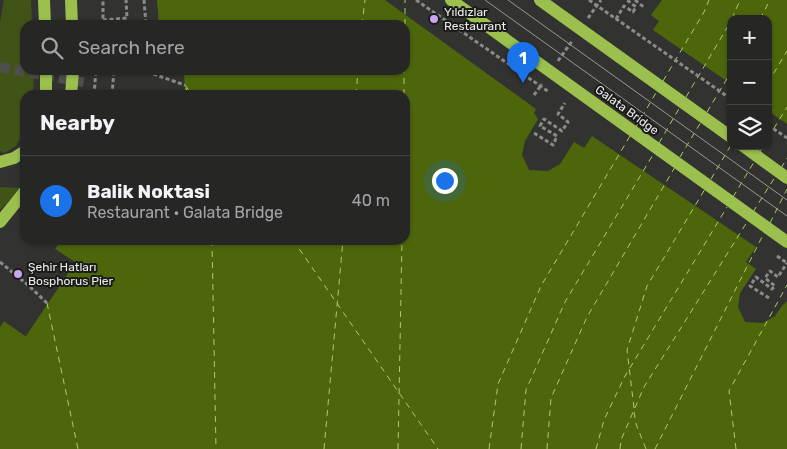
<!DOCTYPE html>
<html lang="en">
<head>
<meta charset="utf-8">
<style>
	:root { --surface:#262624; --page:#323231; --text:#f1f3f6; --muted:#a4a5a6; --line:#424341; --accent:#1a73e8 }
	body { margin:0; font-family:Rubik,sans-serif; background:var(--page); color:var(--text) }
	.controls { position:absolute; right:15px; top:15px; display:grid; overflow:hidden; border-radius:10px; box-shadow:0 1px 4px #0004 }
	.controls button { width:45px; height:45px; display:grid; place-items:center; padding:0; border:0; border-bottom:1px solid var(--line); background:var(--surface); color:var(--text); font:25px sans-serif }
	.you { position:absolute; left:444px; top:180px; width:18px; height:18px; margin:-12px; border:4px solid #fff; border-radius:50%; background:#1a73e8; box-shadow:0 0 0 8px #1a73e833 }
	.badge { display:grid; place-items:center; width:32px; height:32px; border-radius:50%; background:var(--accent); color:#fff; font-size:16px; font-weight:700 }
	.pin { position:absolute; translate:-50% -41px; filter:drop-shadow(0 1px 2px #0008) }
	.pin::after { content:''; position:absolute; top:26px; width:18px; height:15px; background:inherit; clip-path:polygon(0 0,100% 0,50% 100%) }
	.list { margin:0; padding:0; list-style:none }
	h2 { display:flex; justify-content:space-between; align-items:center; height:65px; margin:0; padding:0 20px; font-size:21px }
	h2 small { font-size:16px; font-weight:400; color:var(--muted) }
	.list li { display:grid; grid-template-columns:32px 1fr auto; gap:15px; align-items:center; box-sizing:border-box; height:90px; padding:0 20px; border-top:1px solid var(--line) }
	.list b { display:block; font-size:19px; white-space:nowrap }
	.list p { margin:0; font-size:16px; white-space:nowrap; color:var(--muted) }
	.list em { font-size:16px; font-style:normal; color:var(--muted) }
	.icon { flex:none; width:28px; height:28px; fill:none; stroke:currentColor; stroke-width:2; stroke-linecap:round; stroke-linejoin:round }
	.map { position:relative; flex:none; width:787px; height:449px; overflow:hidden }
	.search { position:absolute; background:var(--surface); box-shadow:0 1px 4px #0004; left:20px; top:20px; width:390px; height:55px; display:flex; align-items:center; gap:12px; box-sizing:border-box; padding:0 18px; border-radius:15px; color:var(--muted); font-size:19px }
	.panel { position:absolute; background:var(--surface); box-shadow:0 1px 4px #0004; left:20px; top:90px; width:390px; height:155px; border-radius:15px }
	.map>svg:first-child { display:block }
	.green { fill:#415417 }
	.water { fill:#4d660c; fill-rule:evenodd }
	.pier { fill:#323330 }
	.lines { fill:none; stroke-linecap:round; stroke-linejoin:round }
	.ferry { stroke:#a9ce61; stroke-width:1; stroke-dasharray:6 5; stroke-linecap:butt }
	.pedestrian-tunnel { stroke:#4e4f4c; stroke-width:10; stroke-dasharray:10 5; stroke-linecap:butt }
	.path { stroke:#8a8b89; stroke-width:3; stroke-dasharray:4 2.5; stroke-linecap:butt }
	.primary { stroke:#9bc04e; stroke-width:12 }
	.tram { stroke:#979896; stroke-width:1 }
	.path-bridge { stroke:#8a8b89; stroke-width:3; stroke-dasharray:4 2.5; stroke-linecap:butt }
	.primary-bridge { stroke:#9bc04e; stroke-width:12 }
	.poi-dot { fill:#c7a6ef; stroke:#1a1a19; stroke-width:2 }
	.labels { text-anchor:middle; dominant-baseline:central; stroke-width:4; stroke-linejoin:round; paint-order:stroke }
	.poi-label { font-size:12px; fill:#ededec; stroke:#1a1a19; text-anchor:start }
	.street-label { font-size:12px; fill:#ededec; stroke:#1a1a19 }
</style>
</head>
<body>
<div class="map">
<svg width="787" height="449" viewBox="0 0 787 449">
	<rect width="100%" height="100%" fill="#323330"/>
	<g class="green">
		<path d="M4 0H31L32 25H25V70H34L33 95H25V130L16 146 4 153 0 151V22Z"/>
		<path d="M0 187 21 188 0 210Z"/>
	</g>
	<path class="water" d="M157 0H787V449H0V327L4 321 26 336 75 263 55 249 62 240H405V95H168L185 94 184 70H405V25H159ZM731 19H768V146H731Z"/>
	<g class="pier">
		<path d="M385 0H662L651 15 659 21 653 30 731 84V146H768V111L787 124V301L782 306 775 316 763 323 745 322 738 307 740 293 756 269 746 262 756 247 592 136 584 148 574 142 560 164 548 171 529 170 522 155 525 141 538 119 534 113 536 109Z"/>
		<path d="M55 249 75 262 25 336 4 321V319L25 332 72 263 54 251 53 250Z"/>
	</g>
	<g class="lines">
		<g class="ferry">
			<path d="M732 19 740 0"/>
			<path d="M760 19 770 0"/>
			<path d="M362 25 365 0"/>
			<path d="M405 25V0"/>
			<path d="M663 81 704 12 709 0"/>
			<path d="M768 83 787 51"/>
			<path d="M185 85 192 95"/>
			<path d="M186 88 188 95"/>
			<path d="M356 95 358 70"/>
			<path d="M404 95V70"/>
			<path d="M686 97 731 21"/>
			<path d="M707 112 731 72"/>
			<path d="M636 127 657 91"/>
			<path d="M768 138 787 107"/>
			<path d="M659 143 680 107"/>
			<path d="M760 152 763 146"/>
			<path d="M680 157 701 122"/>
			<path d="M781 168 787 158"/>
			<path d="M711 179 731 145"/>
			<path d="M733 197 754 162"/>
			<path d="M753 212 775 177"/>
			<path d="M770 223 787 189"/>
			<path d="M212 240 216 449"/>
			<path d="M293 240 438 449"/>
			<path d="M47 303 78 449"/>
			<path d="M634 408 627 350 647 286 705 189"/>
			<path d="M634 412 636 424 646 449"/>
			<path d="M324 449 343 240"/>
			<path d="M398 449 402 240"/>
			<path d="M489 449 498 384 541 286 630 136"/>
			<path d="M521 449 526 390 565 302 654 153"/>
			<path d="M547 449 551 398 587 317 675 167"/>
			<path d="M596 449 604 420 625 376 727 207"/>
			<path d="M620 449 621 440 644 387 747 222"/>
			<path d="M655 449 764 233"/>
			<path d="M736 449 729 391 787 285"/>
		</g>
		<path class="pedestrian-tunnel" d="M0 67 87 83"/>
		<g class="path">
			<path d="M144 0 146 25"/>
			<path d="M635 0 645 8"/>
			<path d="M588 18 601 0"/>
			<path d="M616 19 624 6 633 12 636 7 627 0"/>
			<path d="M103 20 127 18 126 0"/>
			<path d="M103 25V0"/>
			<path d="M558 61 572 41"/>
			<path d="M150 70V73L185 85"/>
			<path d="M94 95 96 70"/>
			<path d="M112 95 114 70"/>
			<path d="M534 95 542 84"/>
			<path d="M768 125 787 138"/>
			<path d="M534 133 553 145 557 136 540 126 544 119 562 131 568 122 558 114 565 103"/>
			<path d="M0 262 28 285 47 303"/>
			<path d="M769 298 750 286 756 277 772 289 775 286 765 278 770 271 778 277 787 263"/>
		</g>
		<g class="primary">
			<path d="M44 0 45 25"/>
			<path d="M71 0 72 25"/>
			<path d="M46 70V95"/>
			<path d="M71 95 73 70"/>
			<path d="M743 146 787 178"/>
			<path d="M0 162 14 158 25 151"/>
			<path d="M0 222 25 191"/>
		</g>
		<g class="tram">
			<path d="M485 0 787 216"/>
			<path d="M508 0 787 200"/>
		</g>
		<g class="path-bridge">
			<path d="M416 0 549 92"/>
			<path d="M589 0 731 99"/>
			<path d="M777 256 787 263"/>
		</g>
		<g class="primary-bridge">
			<path d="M451 0 787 242"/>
			<path d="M540 0 731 137"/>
		</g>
	</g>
	<g class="poi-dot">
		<circle cx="434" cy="19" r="5"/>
		<circle cx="18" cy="274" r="5"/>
	</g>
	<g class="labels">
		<g class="poi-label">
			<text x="444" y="12">Yıldızlar<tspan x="444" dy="14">Restaurant</tspan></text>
			<text x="28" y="267">Şehir Hatları<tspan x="28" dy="14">Bosphorus Pier</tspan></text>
		</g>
		<g class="street-label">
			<text transform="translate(627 110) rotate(36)">Galata Bridge</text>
		</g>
	</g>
</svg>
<div class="controls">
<button>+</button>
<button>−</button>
<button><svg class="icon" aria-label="layers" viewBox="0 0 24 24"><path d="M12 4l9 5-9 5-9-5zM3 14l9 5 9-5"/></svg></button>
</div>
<div class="you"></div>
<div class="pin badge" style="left:523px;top:83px">1</div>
<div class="search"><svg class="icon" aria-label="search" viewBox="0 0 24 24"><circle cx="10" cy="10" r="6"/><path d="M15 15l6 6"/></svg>Search here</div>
<section class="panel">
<h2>Nearby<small></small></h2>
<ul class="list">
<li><span class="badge">1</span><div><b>Balik Noktasi</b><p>Restaurant · Galata Bridge</p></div><em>40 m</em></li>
</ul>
</section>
</div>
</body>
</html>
